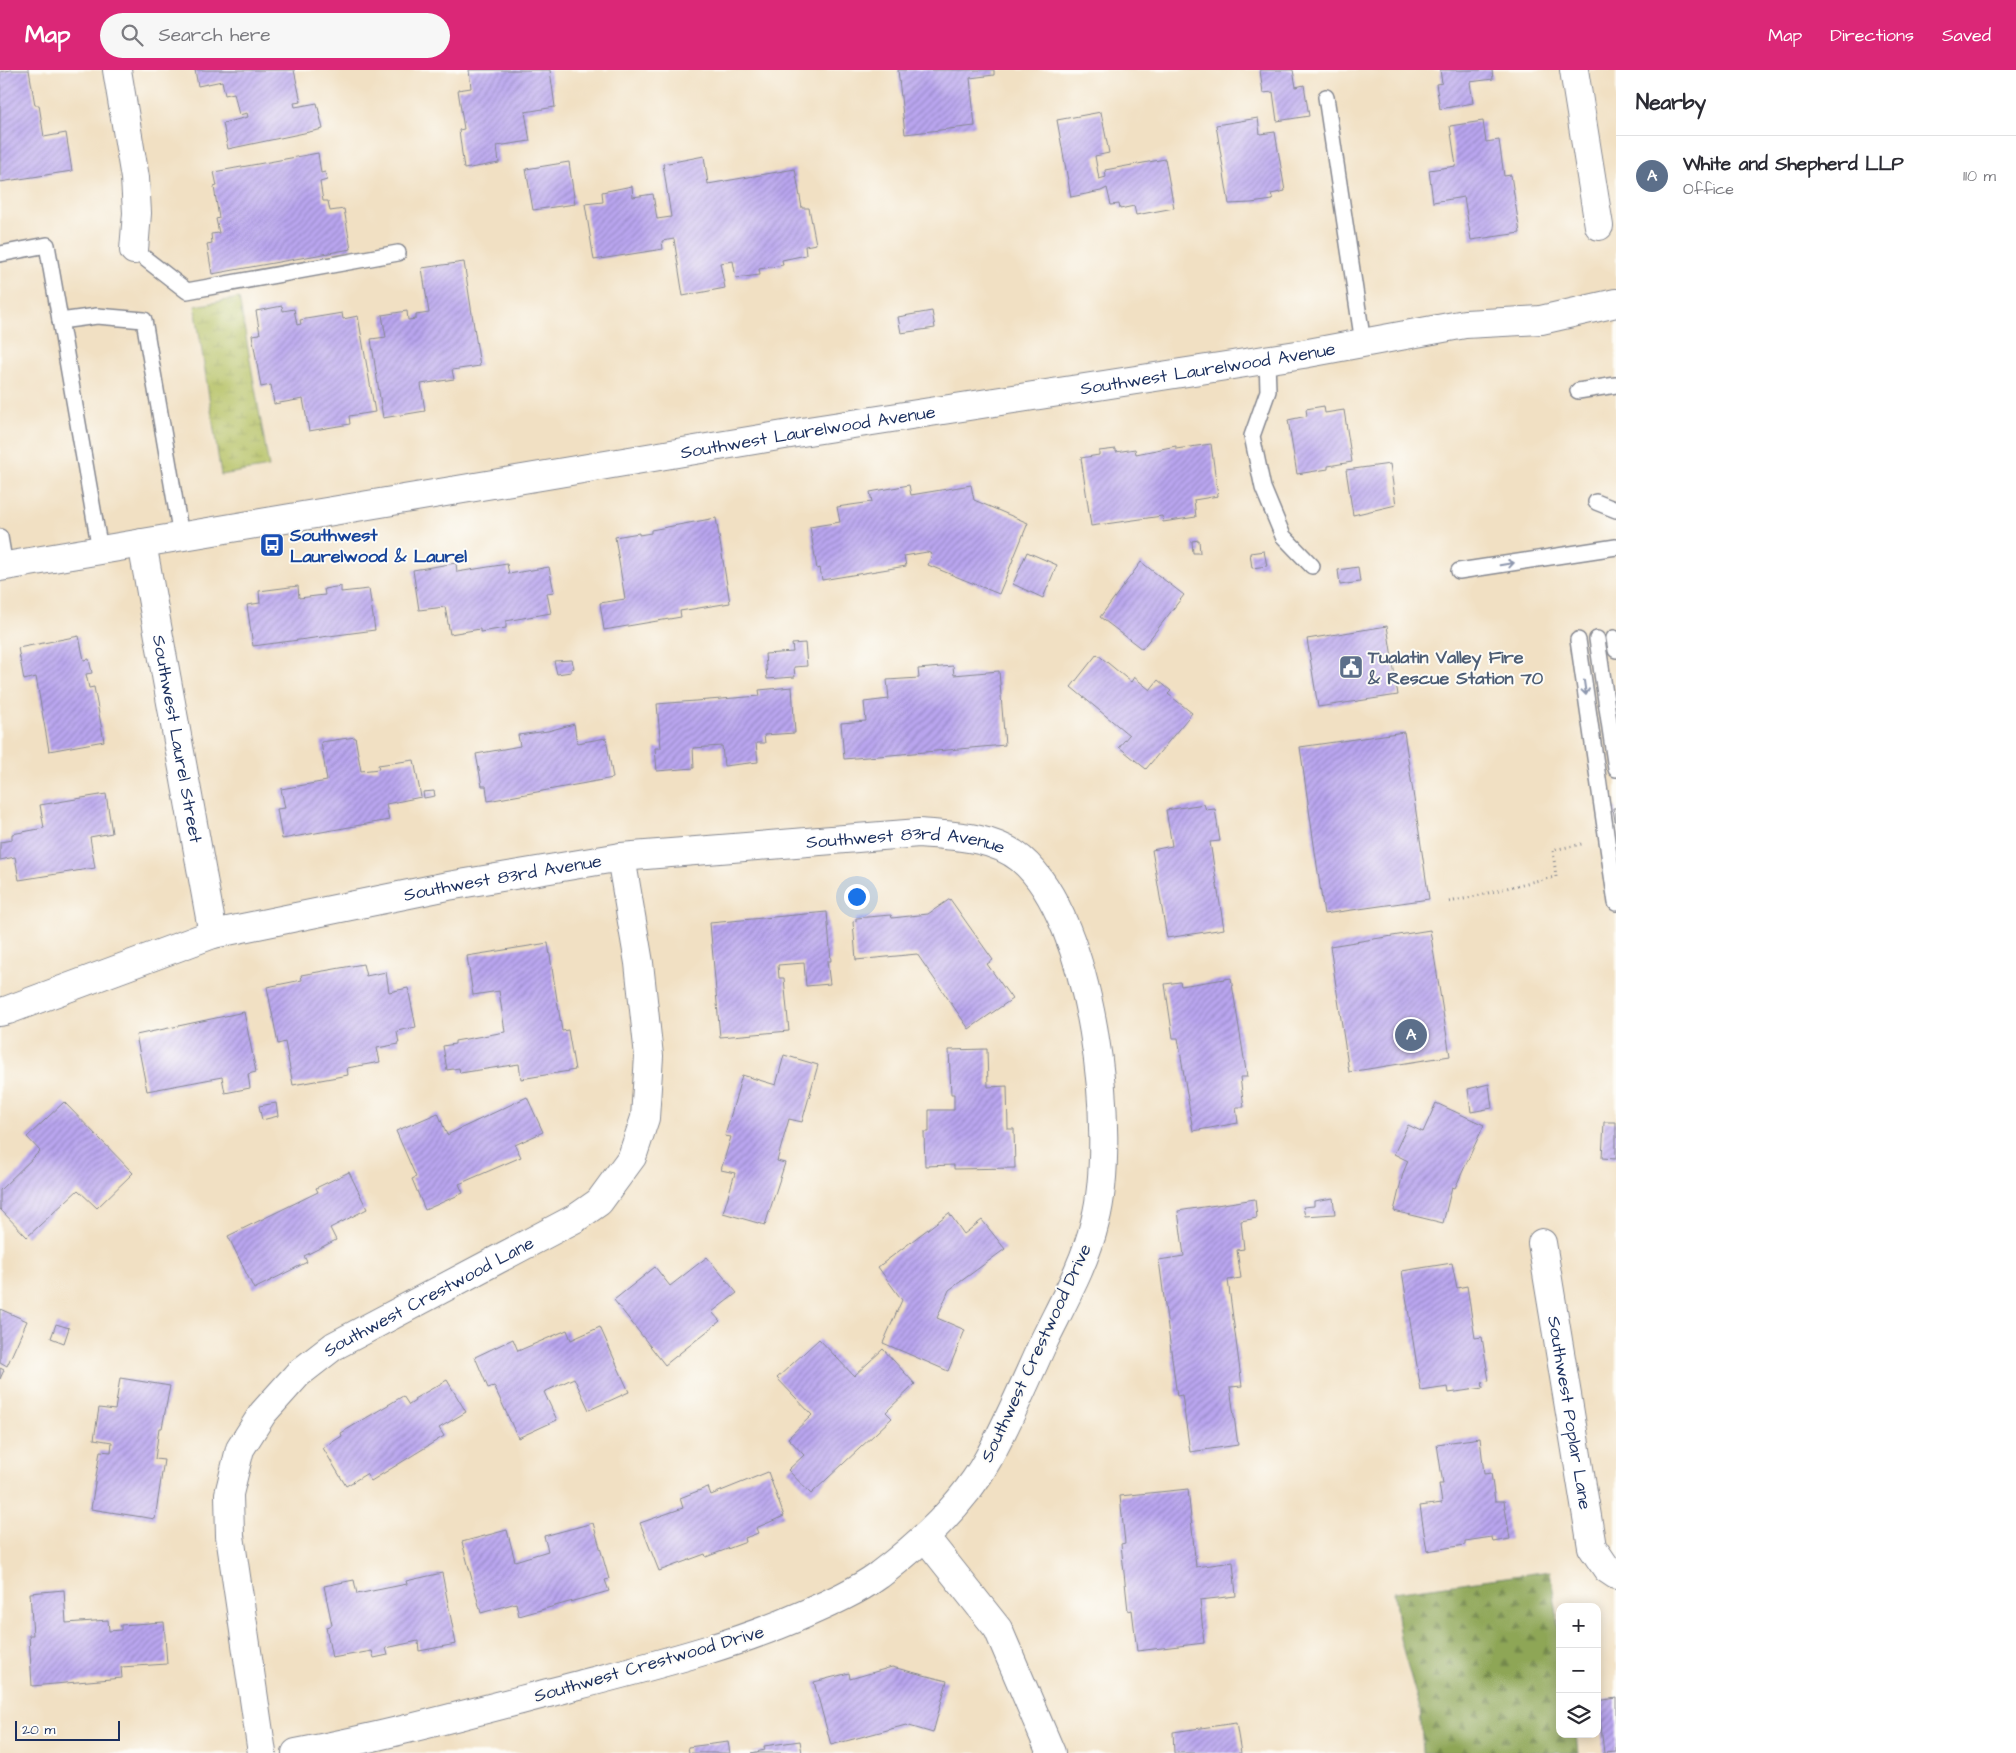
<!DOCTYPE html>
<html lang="en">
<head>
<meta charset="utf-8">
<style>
	:root { --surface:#fff; --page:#f7f7f7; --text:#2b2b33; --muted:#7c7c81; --line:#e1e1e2; --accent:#db2777 }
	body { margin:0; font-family:"Architects Daughter",sans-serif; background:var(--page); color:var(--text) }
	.controls { position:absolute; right:15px; bottom:15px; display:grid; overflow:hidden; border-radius:10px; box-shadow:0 2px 12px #0003 }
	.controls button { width:45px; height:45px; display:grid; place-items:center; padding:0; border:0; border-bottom:1px solid var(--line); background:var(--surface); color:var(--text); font:25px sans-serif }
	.scale { position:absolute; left:15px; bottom:12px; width:105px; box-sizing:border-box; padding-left:5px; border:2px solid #1b2f5e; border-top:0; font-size:14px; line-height:18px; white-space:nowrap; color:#1b2f5e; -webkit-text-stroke:4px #fdfcf7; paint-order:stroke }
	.you { position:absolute; left:856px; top:826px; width:18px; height:18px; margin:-12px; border:4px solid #fff; border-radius:50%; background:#1a73e8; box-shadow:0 0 0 8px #1a73e833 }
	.badge { display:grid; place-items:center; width:32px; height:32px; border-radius:50%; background:var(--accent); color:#fff; font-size:16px; font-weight:700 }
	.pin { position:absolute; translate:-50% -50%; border:2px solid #fff; box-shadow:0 1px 5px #0006 }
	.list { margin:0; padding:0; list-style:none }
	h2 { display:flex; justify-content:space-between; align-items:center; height:65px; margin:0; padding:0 20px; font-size:21px }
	h2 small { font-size:16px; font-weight:400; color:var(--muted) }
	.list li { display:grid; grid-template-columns:32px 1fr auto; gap:15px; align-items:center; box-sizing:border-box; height:80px; padding:0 20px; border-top:1px solid var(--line) }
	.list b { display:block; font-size:19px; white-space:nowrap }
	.list p { margin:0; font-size:16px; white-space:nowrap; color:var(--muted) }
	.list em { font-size:16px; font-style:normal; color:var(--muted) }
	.icon { flex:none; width:28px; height:28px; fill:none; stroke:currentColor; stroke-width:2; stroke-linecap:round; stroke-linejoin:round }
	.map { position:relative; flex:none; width:1616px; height:1683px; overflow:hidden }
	header { display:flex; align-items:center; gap:30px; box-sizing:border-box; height:70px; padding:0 25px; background:var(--accent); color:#fff }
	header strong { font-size:24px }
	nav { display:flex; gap:28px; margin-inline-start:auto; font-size:18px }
	.search { width:350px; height:45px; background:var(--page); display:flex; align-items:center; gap:12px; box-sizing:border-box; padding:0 18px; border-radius:28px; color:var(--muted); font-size:19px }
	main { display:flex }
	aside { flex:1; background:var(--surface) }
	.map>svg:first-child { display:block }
	.forest { fill:url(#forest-firs); stroke:#546a5a }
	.wetland { fill:url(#wetland-marsh); stroke:#677760 }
	.building { fill:url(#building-hatch) }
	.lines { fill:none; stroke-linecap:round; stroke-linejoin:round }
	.service-casing { stroke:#868890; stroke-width:18 }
	.minor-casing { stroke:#868890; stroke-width:30 }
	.tertiary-casing { stroke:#868890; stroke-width:30 }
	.path { stroke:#868890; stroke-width:3; stroke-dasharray:1 4; stroke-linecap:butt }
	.service { stroke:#fff; stroke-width:15 }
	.minor { stroke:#fff; stroke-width:28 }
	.tertiary { stroke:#fff; stroke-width:28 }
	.oneway { stroke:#8d97ae }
	.labels { text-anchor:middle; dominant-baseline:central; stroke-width:4; stroke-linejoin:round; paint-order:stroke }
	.street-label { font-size:18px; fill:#1b2f5e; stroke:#fdfcf7 }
	.transit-label { font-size:18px; font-weight:bold; fill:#164399; stroke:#fdfcf7; text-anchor:start }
	.service-label { font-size:18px; font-weight:bold; fill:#4e5e75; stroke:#fdfcf7; text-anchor:start }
</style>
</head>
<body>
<header>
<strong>Map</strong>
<div class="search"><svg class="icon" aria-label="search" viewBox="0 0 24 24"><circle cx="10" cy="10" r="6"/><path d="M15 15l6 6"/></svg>Search here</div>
<nav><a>Map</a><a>Directions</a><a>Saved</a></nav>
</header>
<main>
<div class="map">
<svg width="1616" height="1683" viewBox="0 0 1616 1683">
	<defs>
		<pattern id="forest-firs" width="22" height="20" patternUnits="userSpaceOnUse" patternTransform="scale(1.25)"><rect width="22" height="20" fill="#8ea657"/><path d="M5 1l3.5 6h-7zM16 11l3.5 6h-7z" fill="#73884b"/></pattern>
		<pattern id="wetland-marsh" width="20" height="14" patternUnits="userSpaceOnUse" patternTransform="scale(1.25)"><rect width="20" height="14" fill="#b3bf61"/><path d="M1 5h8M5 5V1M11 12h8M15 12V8" fill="none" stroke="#99a457"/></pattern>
		<pattern id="building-hatch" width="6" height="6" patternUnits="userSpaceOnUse" patternTransform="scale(1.25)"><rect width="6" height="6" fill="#baa6ef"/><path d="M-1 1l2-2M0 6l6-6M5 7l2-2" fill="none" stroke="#9688c5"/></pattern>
	</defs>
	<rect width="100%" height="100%" fill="#fdfcf7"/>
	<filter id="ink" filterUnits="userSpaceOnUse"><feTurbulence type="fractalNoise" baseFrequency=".02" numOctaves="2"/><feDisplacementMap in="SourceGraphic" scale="10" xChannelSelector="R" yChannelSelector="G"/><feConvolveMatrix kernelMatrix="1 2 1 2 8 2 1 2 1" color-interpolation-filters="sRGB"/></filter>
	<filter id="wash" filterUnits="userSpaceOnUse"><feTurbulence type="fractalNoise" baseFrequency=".0096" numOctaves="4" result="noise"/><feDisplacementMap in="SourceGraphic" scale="20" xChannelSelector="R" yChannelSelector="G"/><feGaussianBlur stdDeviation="1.12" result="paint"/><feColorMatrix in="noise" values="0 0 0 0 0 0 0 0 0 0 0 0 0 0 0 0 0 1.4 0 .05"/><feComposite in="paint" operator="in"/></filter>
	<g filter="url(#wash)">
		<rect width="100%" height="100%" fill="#f1e0c3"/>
		<path class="forest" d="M1550 1501 1560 1562V1664H1576L1578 1683H1423L1420 1639 1400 1569 1394 1522Z"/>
		<path class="wetland" d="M239 228 269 397 221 405 195 236Z"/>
		<g id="blocks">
			<g class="building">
				<path d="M11 0H29L35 35H39L44 67 66 63 72 101 0 112V2Z"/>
				<path d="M195 0H294L301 32 294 33 295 37 317 33 323 59 228 79 223 53 248 47 247 43 239 45 234 23 225 25 222 11 198 16Z"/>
				<path d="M469 0H550L555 37 525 42 530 71 497 76 499 93 464 99 459 60 464 59 458 20 471 18Z"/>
				<path d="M898 0H994V5L970 8 975 56 905 64Z"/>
				<path d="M1260 0H1293L1296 17 1304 15 1309 46 1277 51 1273 22 1263 23Z"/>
				<path d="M1440 0H1492L1493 9 1470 12 1473 33 1440 39 1436 14 1442 13Z"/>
				<path d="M1101 42 1109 83 1095 86 1099 109 1106 107 1105 100 1165 89 1174 138 1136 145 1134 136 1120 139 1119 134 1111 135 1107 118 1101 121 1071 127 1057 50Z"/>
				<path d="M1258 48 1260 64 1275 62 1285 121 1271 124 1273 130 1251 133 1229 134 1216 55Z"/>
				<path d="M1483 51 1486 72 1499 70 1504 106 1511 105 1520 163 1471 170 1464 127 1433 132 1429 100 1456 96 1450 56Z"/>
				<path d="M318 83 321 103 325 102 327 110 320 112 323 131H328L330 141 344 139 351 179 212 204 207 174 212 173 211 164 219 163 216 149 219 148 214 117 217 116 214 102Z"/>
				<path d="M704 86 708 114 795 99 802 138H809L816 174 805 176 806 185 782 190 783 195 759 199 760 205 736 208 733 191 720 193 725 218 683 226 674 169 662 171 663 179 594 190 585 134 603 132 602 122 632 116 633 127 653 124 657 149 671 147 663 94Z"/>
				<path d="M569 92 575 134 533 140 526 99Z"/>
				<path d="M464 192 480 296 452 300 454 309 421 314 425 341 383 348 371 269 386 267 382 245 407 241 408 250 416 249V245L429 243 422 198Z"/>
				<path d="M282 236 283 241 294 239 297 255 301 254 300 250 342 243 343 249 358 246 375 342 349 346 350 354 309 361 303 329 274 334 271 315 261 317 252 265 260 264 256 241Z"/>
				<path d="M932 241 935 258 901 263 898 247Z"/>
				<path d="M1324 336 1325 343 1344 340 1352 392 1328 396V399L1297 404 1288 350 1307 346 1306 339Z"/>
				<path d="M1211 374 1218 426 1194 430 1196 447 1163 452 1162 446 1091 456 1081 388 1099 385V381L1116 379V382L1135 379 1136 384 1176 376V379Z"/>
				<path d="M1390 394 1396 435 1353 445 1346 400Z"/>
				<path d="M909 415 911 425 971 415 974 430 1028 453 999 524 928 495 932 484 927 482 904 486 906 496 822 510 820 498 817 499 810 457 840 452 837 437 872 432 870 422Z"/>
				<path d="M716 448 730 533 680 541 681 547 604 560 600 533 625 529 615 467 639 463V465L651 463V460Z"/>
				<path d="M1199 470 1200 483H1193L1192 471Z"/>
				<path d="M1264 481 1267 496 1252 498 1250 483Z"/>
				<path d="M1027 482 1057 495 1043 528 1013 514Z"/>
				<path d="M1141 492 1184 525 1142 579 1100 547Z"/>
				<path d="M456 493 457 502 507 494 509 504 549 497 554 522 547 523 551 543 506 551V558L480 562V559L450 564 445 537 419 540 413 500Z"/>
				<path d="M1358 497 1360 512 1340 515 1338 500Z"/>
				<path d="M298 516 299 528 325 525 324 519 341 516V522L369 519 375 560 253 576 247 535 260 533 259 521Z"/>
				<path d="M1387 556 1398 625 1318 637 1307 569Z"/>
				<path d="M79 566 84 590 89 589 92 603 86 604 89 618 94 617 104 671 49 681 36 607 24 610 18 578Z"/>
				<path d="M805 573 807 596 794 597 795 607 767 609 765 584 793 582 792 574Z"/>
				<path d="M1097 584 1131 612 1134 607 1150 620 1158 610 1171 621 1168 624 1192 643 1146 699 1119 677 1129 665 1071 617Z"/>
				<path d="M572 590 574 598 571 599V602L557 604 554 591Z"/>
				<path d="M953 596 954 605 999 601 1005 675 844 689 841 653 866 651 864 632 889 629 887 610 919 608 918 599Z"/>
				<path d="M792 617 795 663 764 665 765 673H756L758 692 724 696 722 676 693 678 694 698 657 701 655 678H661L657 634 760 626 759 620Z"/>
				<path d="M574 654 577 673 606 668 613 708 488 731 486 716H482L476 684 520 676 518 665 548 661Z"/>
				<path d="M1404 662 1429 829 1324 844 1300 677Z"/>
				<path d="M355 667 361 701 379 699 378 695 414 690 421 727 386 734 389 750 282 769 277 739 285 738 281 719 327 711 321 672Z"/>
				<path d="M434 721 435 726 424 728 423 722Z"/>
				<path d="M106 724 112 763 90 767 95 798 19 810 15 787 0 790V772L12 770V764L44 758 40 735Z"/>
				<path d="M1204 734 1206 740 1215 739 1220 771 1210 772 1224 859 1167 868 1152 780 1172 776 1166 740Z"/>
				<path d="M1613 738H1616V751H1615Z"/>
				<path d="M950 829 993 890 987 894 1012 929 969 959 917 884 856 890 853 852 856 851V848L891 845 892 848 928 844Z"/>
				<path d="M827 842 831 891H827L830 914 806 916 804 893 778 895 779 908H784L789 961 720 967 710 853Z"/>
				<path d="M1430 860 1450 986 1349 1002 1330 876Z"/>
				<path d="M548 873 562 961 568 960 575 1000 521 1009 519 994 460 1003 459 998 447 1000 443 976 455 974V971L505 962 499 921 473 925 467 886Z"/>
				<path d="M363 894 366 906 386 902 389 922 408 918 416 957 397 961 399 974 377 978 380 992 347 998 348 1005 293 1015 285 972 278 974 267 917 302 910 301 905Z"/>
				<path d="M1231 908 1247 1007H1240L1244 1037H1236L1238 1053 1193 1061 1178 968H1173L1165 914 1180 912 1181 916Z"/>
				<path d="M244 942 256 1002 248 1004 250 1018 225 1023 222 1007 147 1021 136 965Z"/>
				<path d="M987 979 988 1017 1007 1016 1008 1059H1014L1015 1098 954 1099V1095L925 1096 924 1062H929V1040H954V1024H951L949 980Z"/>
				<path d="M784 985 818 995 802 1052 789 1049 777 1091 785 1093 765 1155 723 1143 735 1103 721 1100 731 1067 725 1066 742 1005 776 1015Z"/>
				<path d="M1489 1014 1492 1038 1471 1042 1468 1019Z"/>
				<path d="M527 1027 543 1062 515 1075 521 1087 459 1114 463 1123 425 1140 412 1109 416 1107 396 1061 438 1043 447 1065Z"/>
				<path d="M64 1032 133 1103 97 1138 78 1120 27 1167 0 1139V1120L40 1081 27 1067Z"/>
				<path d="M276 1033 278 1046 262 1050 259 1036Z"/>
				<path d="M1436 1033 1484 1055 1455 1118 1452 1117 1443 1153 1394 1141 1403 1103 1408 1091 1394 1084 1408 1055 1423 1062Z"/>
				<path d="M1604 1052H1616V1089L1602 1088Z"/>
				<path d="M349 1102 367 1139 330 1158 336 1170 304 1186 307 1192 254 1219 228 1166 318 1122 316 1118Z"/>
				<path d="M1333 1128 1335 1144 1305 1146 1303 1137 1314 1136V1131Z"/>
				<path d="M1255 1129 1257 1148 1241 1151 1244 1179 1237 1180 1241 1208 1228 1210 1242 1316 1230 1317 1238 1375 1190 1382 1182 1325 1177 1326 1159 1190 1184 1186 1178 1141Z"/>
				<path d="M949 1143 964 1164 982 1150 1005 1179 949 1220 937 1248 965 1260 948 1301 883 1273 902 1230 878 1197Z"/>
				<path d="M707 1187 737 1223 712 1242 720 1251 665 1295 614 1230 655 1197 670 1216Z"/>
				<path d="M1452 1193 1457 1218 1467 1216 1475 1268 1482 1267 1489 1311 1482 1312 1483 1318 1449 1323 1448 1317 1421 1321 1402 1201Z"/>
				<path d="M0 1239 27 1251 7 1296 0 1292Z"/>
				<path d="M56 1254 69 1258 64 1273 51 1268Z"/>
				<path d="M600 1257 629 1322 589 1340 574 1308 544 1322 557 1350 518 1368 494 1316 488 1318 475 1287 513 1269 518 1281 567 1260 571 1270Z"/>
				<path d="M819 1269 854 1306 883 1279 915 1314 886 1342 892 1348 811 1424 788 1400 804 1385 788 1368 812 1345 777 1308Z"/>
				<path d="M0 1298 4 1300 0 1309Z"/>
				<path d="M120 1308 170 1316 162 1358H159L155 1389 164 1390 155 1449 91 1439 100 1381 111 1382 112 1372 94 1369 99 1338 115 1340Z"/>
				<path d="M447 1310 466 1342 439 1358 444 1366 371 1411 366 1404 346 1416 323 1378 342 1366 341 1363 403 1326 409 1335 415 1331 414 1329Z"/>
				<path d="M1480 1368 1484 1404 1491 1403 1495 1431H1504L1510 1469 1493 1472 1492 1467 1465 1471V1475L1427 1481 1420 1436 1442 1433 1439 1414H1443L1437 1374Z"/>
				<path d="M768 1402 784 1446 756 1458 758 1463 745 1468 746 1472 706 1487 705 1484 659 1501 640 1453 683 1438 680 1428 708 1417 711 1425Z"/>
				<path d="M1188 1419 1196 1497 1233 1492 1236 1526 1200 1530 1204 1573 1137 1581 1132 1540 1128 1541 1121 1474 1125 1473 1120 1426Z"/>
				<path d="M593 1453 609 1509 605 1510 609 1521 519 1546 516 1533 481 1543 462 1472 507 1460 515 1491 548 1481 544 1466Z"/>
				<path d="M442 1503 456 1574 419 1581 418 1571 386 1578 388 1585 374 1588 372 1581 332 1588 326 1557 332 1555 324 1516 354 1510 357 1524 407 1514 406 1511Z"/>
				<path d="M64 1520 66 1553 108 1550 109 1561 121 1560V1555L164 1552 167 1594 121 1597 122 1608 32 1616 29 1565H33L30 1523Z"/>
				<path d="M892 1597 947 1611 933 1663 906 1655 831 1675 814 1612 849 1603 850 1609Z"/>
				<path d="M1616 1628V1682L1604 1683 1598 1631Z"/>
				<path d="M1236 1653 1241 1683H1174L1173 1662Z"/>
				<path d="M800 1671 802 1683H751L765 1680 764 1676Z"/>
				<path d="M728 1672 730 1683H689L688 1677Z"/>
			</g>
		</g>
	</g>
	<g filter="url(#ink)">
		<use href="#blocks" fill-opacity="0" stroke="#868890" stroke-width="1"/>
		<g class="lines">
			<defs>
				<g id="service">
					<path d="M1326 27 1363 273"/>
					<path d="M134 180 187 221 398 183"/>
					<path d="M0 184 47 175 100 480"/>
					<path d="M60 251 97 246 144 250 181 466"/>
					<path d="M1267 290 1268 321 1252 366 1263 418 1283 466 1312 496"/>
					<path d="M1578 321 1616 315"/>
					<path d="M1596 432 1616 440"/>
					<path d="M0 467 5 496"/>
					<path d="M1459 501 1616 477"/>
					<path d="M1614 568 1616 580"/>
					<path d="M1597 569 1616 699"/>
					<path d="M1578 570 1616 833"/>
				</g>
				<g id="minor">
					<path d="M117 0 135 108 137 143 134 180"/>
					<path d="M1574 0 1599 156"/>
					<path id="s1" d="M142 473 213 864"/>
					<path id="s2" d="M0 942 8 940 213 864 448 816 621 787 919 763C953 766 993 766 1021 789 1093 850 1118 1064 1095 1152 1085 1194 1063 1232 1044 1271 1026 1310 1009 1351 988 1389 963 1435 921 1473 879 1505 857 1521 830 1533 805 1544 733 1576 655 1595 579 1615 485 1639 392 1665 296 1683"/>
					<path id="s3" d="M1542 1173 1592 1477 1607 1499 1616 1505"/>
					<path d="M925 1467 998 1559 1051 1683"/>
					<path id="s4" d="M262 1683 230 1466 229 1424 240 1379 263 1343 298 1304 334 1276 576 1148 599 1132 632 1087 645 1048 649 986 639 893 621 787"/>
				</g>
				<g id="tertiary">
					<path id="s5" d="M0 497 808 361 1303 284 1465 254 1541 250 1616 233"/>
				</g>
			</defs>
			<use href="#service" class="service-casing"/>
			<use href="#minor" class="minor-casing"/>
			<use href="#tertiary" class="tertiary-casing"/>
			<path class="path" d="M1449 832C1486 825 1519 813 1556 807L1553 780 1582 774"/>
			<use href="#service" class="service"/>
			<use href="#minor" class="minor"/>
			<use href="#tertiary" class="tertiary"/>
		</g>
		<defs><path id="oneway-shaft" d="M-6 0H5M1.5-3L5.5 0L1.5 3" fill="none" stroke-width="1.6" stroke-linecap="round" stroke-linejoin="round" transform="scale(1.25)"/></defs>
		<g class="oneway">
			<use href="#oneway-shaft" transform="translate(1507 494) rotate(-9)"/>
			<use href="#oneway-shaft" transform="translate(1585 618) rotate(82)"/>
		</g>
	</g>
	<defs>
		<symbol id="bus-square" viewBox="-11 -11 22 22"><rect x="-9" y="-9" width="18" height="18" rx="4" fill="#1a4fb4" stroke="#fdfcf7"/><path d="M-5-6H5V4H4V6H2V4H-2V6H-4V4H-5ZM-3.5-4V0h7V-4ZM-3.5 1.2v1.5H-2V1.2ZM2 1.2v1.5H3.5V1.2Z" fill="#fff"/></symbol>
		<symbol id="civic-square" viewBox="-11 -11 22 22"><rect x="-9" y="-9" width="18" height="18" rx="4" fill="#5c6f8a" stroke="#fdfcf7"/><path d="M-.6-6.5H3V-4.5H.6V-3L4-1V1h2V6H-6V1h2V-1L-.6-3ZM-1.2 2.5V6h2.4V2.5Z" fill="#fff"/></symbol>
	</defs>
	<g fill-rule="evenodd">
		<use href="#bus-square" x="258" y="461" width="28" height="28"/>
		<use href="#civic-square" x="1337" y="583" width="28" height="28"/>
	</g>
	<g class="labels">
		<g class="street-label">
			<text stroke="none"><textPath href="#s5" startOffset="1224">Southwest Laurelwood Avenue</textPath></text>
			<text stroke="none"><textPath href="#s5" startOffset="819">Southwest Laurelwood Avenue</textPath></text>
			<text stroke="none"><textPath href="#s1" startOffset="199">Southwest Laurel Street</textPath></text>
			<text stroke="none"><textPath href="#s2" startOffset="928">Southwest 83rd Avenue</textPath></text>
			<text stroke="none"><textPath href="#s2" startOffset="522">Southwest 83rd Avenue</textPath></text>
			<text stroke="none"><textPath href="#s4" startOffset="555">Southwest Crestwood Lane</textPath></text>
			<text transform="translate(1036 1283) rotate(-65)">Southwest Crestwood Drive</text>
			<text stroke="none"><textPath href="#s3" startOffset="172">Southwest Poplar Lane</textPath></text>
			<text transform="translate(649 1594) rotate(-16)">Southwest Crestwood Drive</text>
		</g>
		<g class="transit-label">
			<text x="290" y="465">Southwest<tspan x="290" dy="21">Laurelwood &amp; Laurel</tspan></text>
		</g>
		<g class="service-label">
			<text x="1368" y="587">Tualatin Valley Fire<tspan x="1368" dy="21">&amp; Rescue Station 70</tspan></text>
		</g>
	</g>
</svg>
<div class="controls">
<button>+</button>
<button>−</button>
<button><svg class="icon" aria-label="layers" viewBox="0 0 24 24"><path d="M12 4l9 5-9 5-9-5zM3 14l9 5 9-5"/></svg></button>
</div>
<div class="scale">20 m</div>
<div class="you"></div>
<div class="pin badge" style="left:1411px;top:965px;background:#5c6f8a">A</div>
</div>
<aside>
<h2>Nearby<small></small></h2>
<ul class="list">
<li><span class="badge" style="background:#5c6f8a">A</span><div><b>White and Shepherd LLP</b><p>Office</p></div><em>110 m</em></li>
</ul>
</aside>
</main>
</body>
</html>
